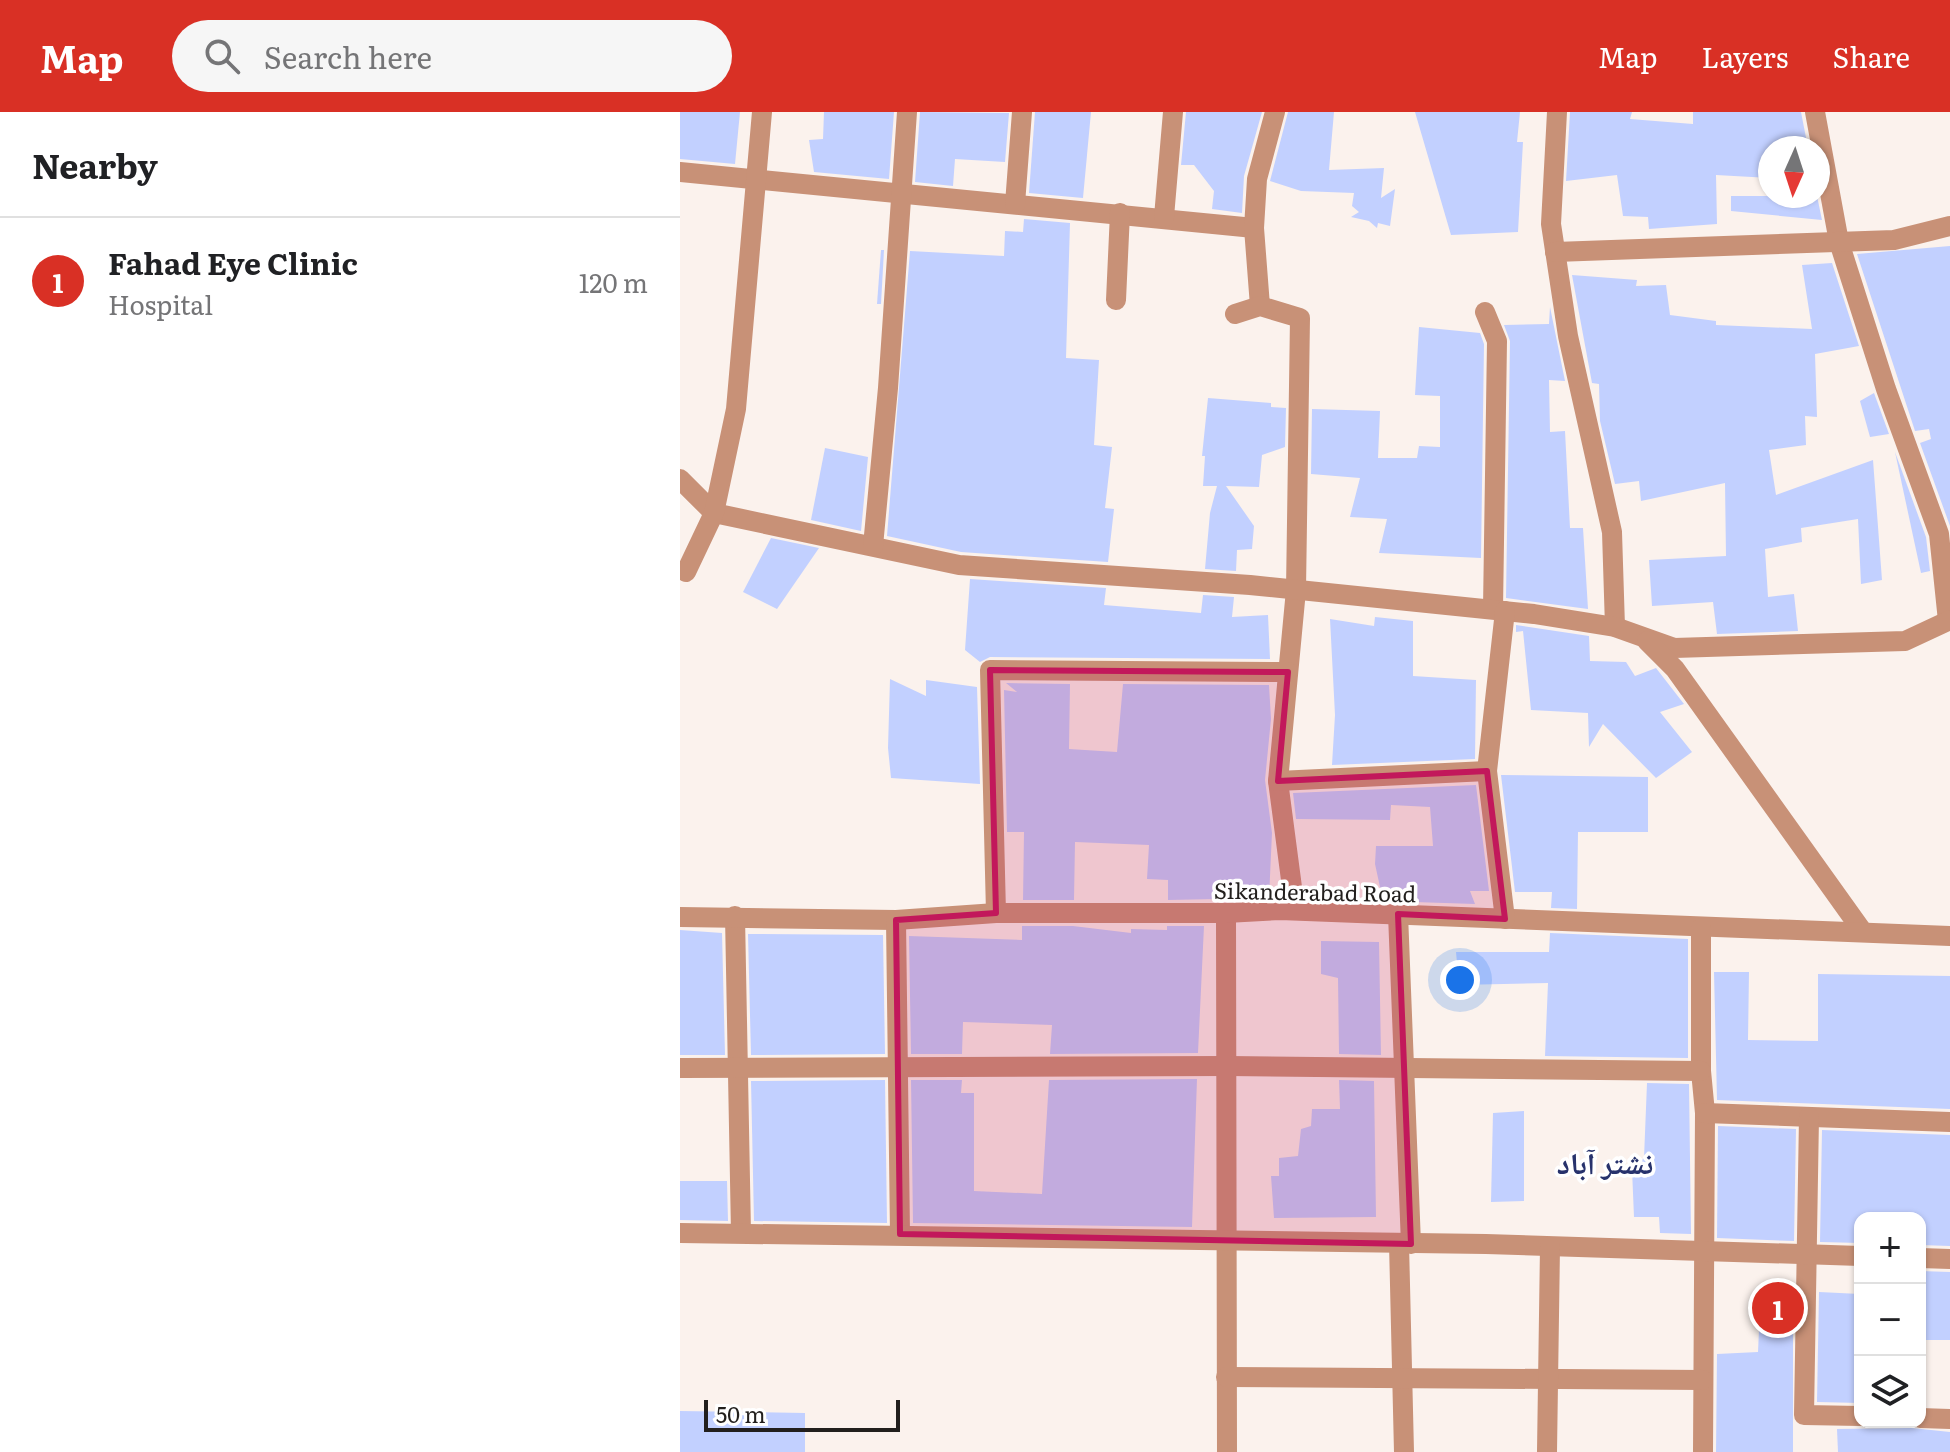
<!DOCTYPE html>
<html lang="en">
<head>
<meta charset="utf-8">
<style>
	:root { --surface:#fff; --page:#f6f6f6; --text:#202124; --muted:#757577; --line:#e0e0e0; --accent:#d93025 }
	body { margin:0; font-family:Literata,"Noto Naskh Arabic",serif; background:var(--page); color:var(--text) }
	.controls { position:absolute; right:24px; bottom:24px; display:grid; overflow:hidden; border-radius:16px; box-shadow:0 2px 6px #0004 }
	.controls button { width:72px; height:72px; display:grid; place-items:center; padding:0; border:0; border-bottom:2px solid var(--line); background:var(--surface); color:var(--text); font:40px sans-serif }
	.compass { position:absolute; left:1078px; top:24px; width:72px; height:72px; border-radius:50%; background:var(--surface); box-shadow:0 2px 6px #0004; rotate:183deg }
	.scale { position:absolute; left:24px; bottom:20px; width:196px; box-sizing:border-box; padding-left:8px; border:4px solid #221f1d; border-top:0; font-size:22px; line-height:28px; white-space:nowrap; color:#221f1d; -webkit-text-stroke:6px #fff; paint-order:stroke }
	.you { position:absolute; left:780px; top:868px; width:28px; height:28px; margin:-20px; border:6px solid #fff; border-radius:50%; background:#1a73e8; box-shadow:0 0 0 12px #1a73e833 }
	.badge { display:grid; place-items:center; width:52px; height:52px; border-radius:50%; background:var(--accent); color:#fff; font-size:26px; font-weight:700 }
	.pin { position:absolute; translate:-50% -50%; border:4px solid #fff; box-shadow:0 2px 8px #0006 }
	.list { margin:0; padding:0; list-style:none }
	h2 { display:flex; justify-content:space-between; align-items:center; height:104px; margin:0; padding:0 32px; font-size:34px }
	h2 small { font-size:26px; font-weight:400; color:var(--muted) }
	.list li { display:grid; grid-template-columns:52px 1fr auto; gap:24px; align-items:center; box-sizing:border-box; height:128px; padding:0 32px; border-top:2px solid var(--line) }
	.list b { display:block; font-size:30px; white-space:nowrap }
	.list p { margin:0; font-size:26px; white-space:nowrap; color:var(--muted) }
	.list em { font-size:26px; font-style:normal; color:var(--muted) }
	.icon { flex:none; width:44px; height:44px; fill:none; stroke:currentColor; stroke-width:2; stroke-linecap:round; stroke-linejoin:round }
	.map { position:relative; flex:none; width:1270px; height:1340px; overflow:hidden }
	header { display:flex; align-items:center; gap:48px; box-sizing:border-box; height:112px; padding:0 40px; background:var(--accent); color:#fff }
	header strong { font-size:38px }
	nav { display:flex; gap:44px; margin-inline-start:auto; font-size:28px }
	.search { width:560px; height:72px; background:var(--page); display:flex; align-items:center; gap:20px; box-sizing:border-box; padding:0 28px; border-radius:44px; color:var(--muted); font-size:30px }
	main { display:flex }
	aside { flex:1; background:var(--surface) }
	.map>svg:first-child { display:block }
	.building { fill:#c2d0ff }
	.lines { fill:none; stroke-linecap:round; stroke-linejoin:round }
	.minor { stroke:#c89177; stroke-width:20 }
	.marked { fill:#c2185b; fill-opacity:0.2; stroke:#c2185b; stroke-width:6; stroke-linejoin:round }
	.labels { text-anchor:middle; dominant-baseline:central; stroke-width:7; stroke-linejoin:round; paint-order:stroke }
	.street-label { font-size:22px; fill:#221f1d; stroke:#fff }
	.district-label { font-size:30px; font-weight:bold; fill:#27326c; stroke:#fff }
</style>
</head>
<body>
<header>
<strong>Map</strong>
<div class="search"><svg class="icon" aria-label="search" viewBox="0 0 24 24"><circle cx="10" cy="10" r="6"/><path d="M15 15l6 6"/></svg>Search here</div>
<nav><a>Map</a><a>Layers</a><a>Share</a></nav>
</header>
<main>
<aside>
<h2>Nearby<small></small></h2>
<ul class="list">
<li><span class="badge">1</span><div><b>Fahad Eye Clinic</b><p>Hospital</p></div><em>120 m</em></li>
</ul>
</aside>
<div class="map">
<svg width="1270" height="1340" viewBox="0 0 1270 1340">
	<rect width="100%" height="100%" fill="#fbf2ed"/>
	<g class="building">
		<path d="M0 0H60L55 52 0 47Z"/>
		<path d="M144 0H214L209 67 134 60 129 28 143 27Z"/>
		<path d="M240 0 329 1 325 50 275 47 273 74 235 70Z"/>
		<path d="M355 0H411L403 86 349 81Z"/>
		<path d="M506 0H582L564 64 562 101 532 97 534 79 514 53H501Z"/>
		<path d="M608 0H654L649 58 704 56 701 86 715 77 710 114 698 111 697 116 689 109 671 105 679 100 672 94 674 81 621 79 590 69Z"/>
		<path d="M735 0H840L837 30H843L838 120 771 123Z"/>
		<path d="M890 0H952L950 7 1013 12V0H1121L1128 36H1090V66L1036 63 1037 112 969 117 968 105 943 104 937 63 886 69Z"/>
		<path d="M1051 84H1137L1142 108 1051 99Z"/>
		<path d="M344 107 390 111 386 246 419 248 414 333 432 335 425 396 434 397 428 450 281 440 207 424 230 139 324 144 325 119 343 120Z"/>
		<path d="M1270 134V414L1240 331 1251 327 1249 317 1235 319 1177 142Z"/>
		<path d="M201 138H204L201 192H197Z"/>
		<path d="M1152 151 1179 234 1135 242 1137 305 1125 304 1126 333 1089 338 1096 383 1193 348 1202 468 1181 472 1178 407 1121 416 1122 430 1085 437 1088 485 1114 482 1118 519 1037 522 1033 490 972 494 969 448 1046 444 1045 371 961 389 959 369 935 372 920 309 919 272 912 271 892 163 957 168 956 174 986 173 990 203 1036 209V213L1132 217 1122 153Z"/>
		<path d="M870 195 885 269 869 268 870 320 885 319 890 416H903L908 497 826 486 830 229 824 213 869 212Z"/>
		<path d="M739 215 800 221 804 232 801 446 699 441 707 407 670 405 680 366 631 362 632 297 700 299 698 346H737L739 334 760 335V284L735 283Z"/>
		<path d="M1194 281 1209 322 1190 325 1180 289Z"/>
		<path d="M528 286 591 291V295L606 296 605 335 582 343 579 375 546 374 574 414 572 437 557 438 556 459 525 457 530 401 537 374H523L525 344H522Z"/>
		<path d="M145 336 188 345 181 419 131 408Z"/>
		<path d="M1215 340 1246 425 1250 459 1241 461Z"/>
		<path d="M91 426 139 436 97 497 63 480Z"/>
		<path d="M290 467 426 476 424 493 521 501 523 483 554 485 552 505 588 503 590 547 310 545 300 550 285 538Z"/>
		<path d="M695 505 733 509V564L796 568 795 647 652 653 655 603 650 507 694 514Z"/>
		<path d="M836 513 909 524 910 549 946 550 955 564 976 556 1004 592 980 600 1012 640 976 666 923 612 909 635 908 601 851 598 843 519 836 520Z"/>
		<path d="M210 567 246 584V568L297 575 300 672 211 666 208 636Z"/>
		<path d="M326 571 390 572 389 637 437 640 443 572 589 573 591 607 585 668 592 721 589 786 488 788V768L467 767 469 733 395 730 394 788H343L344 720H327L324 578 337 580Z"/>
		<path d="M821 663 968 665V720H898L897 797 871 796 872 780H835Z"/>
		<path d="M796 673 809 779H790L795 792 703 789 695 752 696 734H753L750 695 711 693 710 708 616 707 613 681Z"/>
		<path d="M342 814H393L451 821V817L487 818V814H524L518 941 370 942 372 913 283 910 282 942H231L229 824 342 828Z"/>
		<path d="M0 818 42 821 45 943H0Z"/>
		<path d="M870 821 1008 827V946L865 944 868 871 779 873 776 840H869Z"/>
		<path d="M68 822 203 823 205 942 71 943Z"/>
		<path d="M641 829 699 830 701 943 659 942 658 866 641 862Z"/>
		<path d="M1034 860H1069L1068 928 1138 929V862L1270 864V997L1037 988Z"/>
		<path d="M517 967 512 1115 233 1111 231 968H282L281 981H294V1079L362 1082 369 968Z"/>
		<path d="M205 968 207 1111 74 1109 71 969Z"/>
		<path d="M659 968 694 969 696 1105 594 1106 591 1064H599V1046L618 1044 621 1017 631 1014 632 997H660Z"/>
		<path d="M967 971 1009 972 1011 1122 980 1121 979 1105H954L952 1057 964 1046Z"/>
		<path d="M844 999V1089L811 1090 813 1001Z"/>
		<path d="M1038 1014 1116 1017 1114 1129 1037 1126Z"/>
		<path d="M1142 1018 1270 1023V1134L1240 1133V1106H1180V1131L1140 1130Z"/>
		<path d="M0 1069H47L48 1109 0 1108Z"/>
		<path d="M1240 1159 1270 1160V1228H1240Z"/>
		<path d="M1081 1174 1113 1176V1340H1036L1037 1242 1078 1240Z"/>
		<path d="M1139 1180 1180 1182V1291L1137 1290Z"/>
		<path d="M0 1299 125 1301V1340H0Z"/>
		<path d="M1232 1316 1270 1320V1340H1158L1157 1317Z"/>
	</g>
	<g class="lines">
		<g class="minor">
			<path d="M877 0 871 112 888 224 932 420 935 515"/>
			<path d="M1135 0 1159 130 1206 277 1259 422 1268 509"/>
			<path d="M0 60 574 116"/>
			<path d="M335 92 342 0"/>
			<path d="M484 105 493 0"/>
			<path d="M875 140 1214 128 1270 114"/>
			<path d="M436 188 440 101"/>
			<path d="M580 194 574 116 577 67 595 0"/>
			<path d="M805 200 817 229 813 497"/>
			<path d="M555 202 580 194 620 206 616 478 598 669 615 798"/>
			<path d="M0 367 34 401 279 453 570 473 854 502 935 515 994 536 1225 529 1270 508"/>
			<path d="M193 434 208 276 227 0"/>
			<path d="M6 460 34 401 56 297 82 0"/>
			<path d="M967 529 995 557 1183 820"/>
			<path d="M598 669 807 659"/>
			<path d="M316 801 310 558 608 560"/>
			<path d="M546 801 547 1340"/>
			<path d="M718 802 731 1132"/>
			<path d="M55 804 61 1121"/>
			<path d="M0 805 216 808 316 801H546L600 798 1270 824"/>
			<path d="M825 807 807 659 825 499"/>
			<path d="M216 808 220 1122"/>
			<path d="M1021 816V959L1025 1001 1023 1340"/>
			<path d="M0 956 548 954 1021 959"/>
			<path d="M1025 1001 1270 1010"/>
			<path d="M1129 1005 1124 1303 1180 1304"/>
			<path d="M0 1121 806 1132 1180 1144"/>
			<path d="M719 1131 724 1340"/>
			<path d="M1240 1146 1270 1147"/>
			<path d="M546 1265 1023 1268"/>
			<path d="M1240 1306 1270 1307"/>
			<path d="M867 1340 870 1135"/>
		</g>
	</g>
	<path class="marked" d="M310 558 608 560 598 669 807 659 825 807 718 802 731 1132 220 1122 216 808 316 801Z"/>
	<g class="labels">
		<g class="street-label">
			<text transform="translate(635 779) rotate(1)">Sikanderabad Road</text>
		</g>
		<g class="district-label">
			<text x="925" y="1049">نشتر آباد</text>
		</g>
	</g>
</svg>
<div class="controls">
<button>+</button>
<button>−</button>
<button><svg class="icon" aria-label="layers" viewBox="0 0 24 24"><path d="M12 4l9 5-9 5-9-5zM3 14l9 5 9-5"/></svg></button>
</div>
<svg class="compass" viewBox="-18 -18 36 36"><path d="M0-13l5 13h-10z" fill="#e53935"/><path d="M0 13l5-13h-10z" fill="#757577"/></svg>
<div class="scale">50 m</div>
<div class="you"></div>
<div class="pin badge" style="left:1098px;top:1196px">1</div>
</div>
</main>
</body>
</html>
